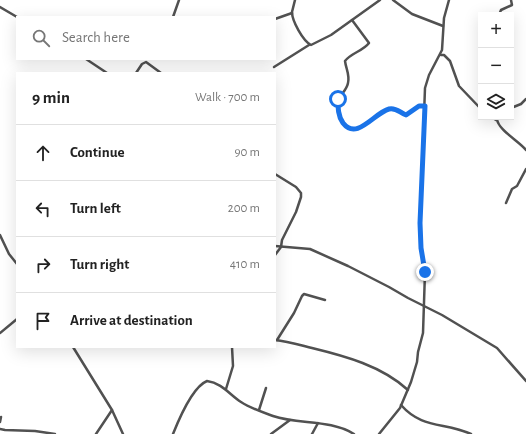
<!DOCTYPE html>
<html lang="en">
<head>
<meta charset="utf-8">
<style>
	:root { --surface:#fff; --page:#f2f2f2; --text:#222; --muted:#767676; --line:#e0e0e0 }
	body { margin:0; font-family:"Alegreya Sans",sans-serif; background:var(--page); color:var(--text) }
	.controls { position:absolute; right:12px; top:12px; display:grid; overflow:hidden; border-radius:0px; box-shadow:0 4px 16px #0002 }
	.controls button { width:36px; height:36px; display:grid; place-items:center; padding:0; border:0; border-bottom:1px solid var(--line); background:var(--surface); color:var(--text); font:20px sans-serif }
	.stop { position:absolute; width:12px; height:12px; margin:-9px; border:3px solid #1a73e8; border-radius:50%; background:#fff }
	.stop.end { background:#1a73e8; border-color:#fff; box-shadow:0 1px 4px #0008 }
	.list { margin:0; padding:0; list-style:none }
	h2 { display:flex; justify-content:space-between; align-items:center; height:52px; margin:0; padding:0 16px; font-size:17px }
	h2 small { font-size:13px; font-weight:400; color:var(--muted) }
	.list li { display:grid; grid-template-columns:26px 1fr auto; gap:12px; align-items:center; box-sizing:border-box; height:56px; padding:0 16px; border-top:1px solid var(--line) }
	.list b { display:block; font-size:15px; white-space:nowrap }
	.list em { font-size:13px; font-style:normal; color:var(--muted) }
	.icon { flex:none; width:22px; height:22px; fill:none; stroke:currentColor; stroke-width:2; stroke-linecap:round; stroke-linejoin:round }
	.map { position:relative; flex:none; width:526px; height:434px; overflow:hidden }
	.search { position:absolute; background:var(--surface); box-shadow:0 4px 16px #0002; left:16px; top:16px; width:260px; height:44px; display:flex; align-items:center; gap:10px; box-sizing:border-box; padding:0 14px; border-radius:0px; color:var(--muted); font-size:15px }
	.panel { position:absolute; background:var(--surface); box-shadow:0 4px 16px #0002; left:16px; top:72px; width:260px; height:276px; border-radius:0px }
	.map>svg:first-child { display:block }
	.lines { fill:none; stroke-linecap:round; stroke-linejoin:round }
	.street { stroke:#515151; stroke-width:2.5 }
	.route { stroke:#1a73e8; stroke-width:5 }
</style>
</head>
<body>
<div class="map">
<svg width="526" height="434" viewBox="0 0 526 434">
	<rect width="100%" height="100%" fill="#fff"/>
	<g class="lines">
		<g class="street">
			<path d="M295 0C294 4 293 8 292 12 292 21 303 41 311 45L331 35 380 0"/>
			<path d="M393 0 412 14 443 26"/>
			<path d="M0 7 17 17"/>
			<path d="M499 15 501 10 512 5 511 0"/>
			<path d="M173 17 179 0"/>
			<path d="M275 19 292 13"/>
			<path d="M352 20 369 43C363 51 351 53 345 61 346 69 350 75 348 83 346 93 337 95 338 107 338 114 340 119 344 124 357 141 375 112 389 109 396 108 400 113 406 115L419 106H425"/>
			<path d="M441 55H444L450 61 459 86 481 109"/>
			<path d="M86 59 107 73"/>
			<path d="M274 67 309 45"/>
			<path d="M136 73 142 64 146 62 161 73"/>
			<path d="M511 108 521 104 526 99"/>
			<path d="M491 117 496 120 499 117"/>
			<path d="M497 119C498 130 519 141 526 150"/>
			<path d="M275 174 296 187 301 193V197L296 212 282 240 281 247 275 255"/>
			<path d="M506 203 512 189 517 186 526 169"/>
			<path d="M0 235 9 254 17 264"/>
			<path d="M275 246 310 249 348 266 389 287 408 298 442 315 497 348 526 381"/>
			<path d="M0 333 17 319"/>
			<path d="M275 340C287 341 300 345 312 348 345 356 382 366 408 390"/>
			<path d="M277 340 294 313 302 296 304 294 325 300"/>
			<path d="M73 347 112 410 123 434"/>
			<path d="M226 389 233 366 232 347"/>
			<path d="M401 405C422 429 444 422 471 434"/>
			<path d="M259 410 266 388"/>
			<path d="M0 422 1 417"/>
			<path d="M0 429 5 430 35 431 55 434"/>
			<path d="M96 434 112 410"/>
			<path d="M173 434C179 419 192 387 207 381 222 383 230 395 241 402 250 408 262 412 273 416 299 425 329 419 354 434"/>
			<path d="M271 434 290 420"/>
			<path d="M312 434 318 423"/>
			<path d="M379 434 400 408 411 382 417 362 418 352 423 333 425 272 421 247 420 223 425 88 429 75 442 50 444 18 449 0"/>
		</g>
	</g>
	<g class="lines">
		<path class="route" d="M338 99C338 108 338 116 343 123 357 141 374 113 389 109 396 107 400 113 406 115L419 106H425L420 223 421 248 425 272"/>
	</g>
</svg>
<div class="controls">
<button>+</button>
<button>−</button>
<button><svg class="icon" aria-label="layers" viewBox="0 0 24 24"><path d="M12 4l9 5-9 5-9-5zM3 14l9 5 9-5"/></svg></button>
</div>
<div class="stop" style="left:338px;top:99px"></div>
<div class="stop end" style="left:425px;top:272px"></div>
<div class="search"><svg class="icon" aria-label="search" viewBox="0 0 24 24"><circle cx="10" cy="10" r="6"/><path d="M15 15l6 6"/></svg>Search here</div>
<section class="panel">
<h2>9 min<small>Walk · 700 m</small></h2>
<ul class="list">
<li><svg class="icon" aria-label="ahead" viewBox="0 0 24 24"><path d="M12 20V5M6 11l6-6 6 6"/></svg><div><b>Continue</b></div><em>90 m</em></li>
<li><svg class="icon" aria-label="left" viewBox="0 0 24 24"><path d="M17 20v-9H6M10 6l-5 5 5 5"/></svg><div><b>Turn left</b></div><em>200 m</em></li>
<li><svg class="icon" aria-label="right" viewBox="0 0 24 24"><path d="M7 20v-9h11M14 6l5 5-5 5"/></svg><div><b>Turn right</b></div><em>410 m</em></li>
<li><svg class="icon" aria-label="arrive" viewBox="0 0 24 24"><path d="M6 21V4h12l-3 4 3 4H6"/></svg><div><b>Arrive at destination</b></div></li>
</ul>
</section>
</div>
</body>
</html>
